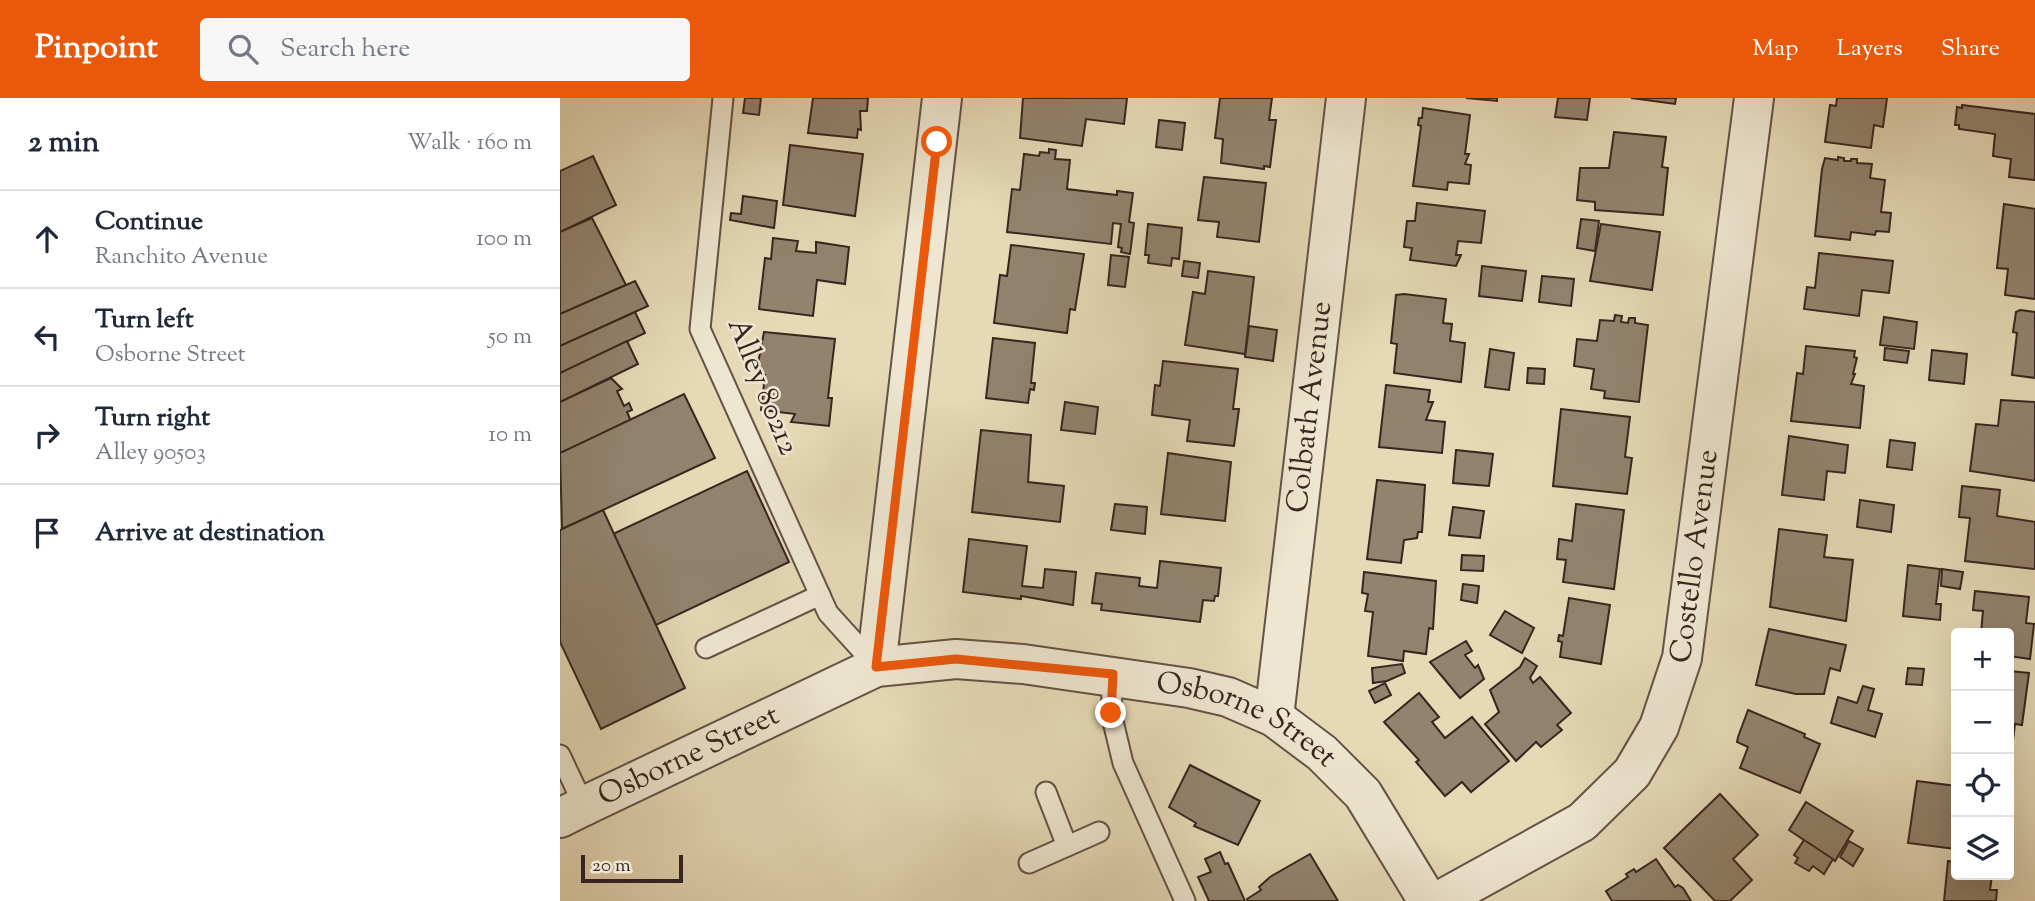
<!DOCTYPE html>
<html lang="en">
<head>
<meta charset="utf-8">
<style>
	:root { --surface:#fff; --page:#f6f6f7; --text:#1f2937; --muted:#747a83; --line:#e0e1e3; --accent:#ea580c }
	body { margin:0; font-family:"Sorts Mill Goudy",serif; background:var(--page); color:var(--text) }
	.controls { position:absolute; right:21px; bottom:21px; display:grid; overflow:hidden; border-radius:7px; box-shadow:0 7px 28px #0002 }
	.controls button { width:63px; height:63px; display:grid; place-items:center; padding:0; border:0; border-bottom:2px solid var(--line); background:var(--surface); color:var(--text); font:35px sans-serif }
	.scale { position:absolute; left:21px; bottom:18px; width:102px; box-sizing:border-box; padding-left:7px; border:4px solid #38251f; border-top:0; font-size:19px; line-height:24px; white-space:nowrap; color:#38251f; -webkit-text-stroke:5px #eee6d0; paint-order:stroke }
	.stop { position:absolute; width:21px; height:21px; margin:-16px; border:5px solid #ea580c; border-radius:50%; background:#fff }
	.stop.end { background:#ea580c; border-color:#fff; box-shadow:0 2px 7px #0008 }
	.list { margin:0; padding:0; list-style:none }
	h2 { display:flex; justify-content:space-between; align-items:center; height:91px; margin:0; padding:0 28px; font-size:30px }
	h2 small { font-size:23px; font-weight:400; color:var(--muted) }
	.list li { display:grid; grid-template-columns:46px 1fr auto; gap:21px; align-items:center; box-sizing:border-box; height:98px; padding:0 28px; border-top:2px solid var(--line) }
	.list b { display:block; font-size:26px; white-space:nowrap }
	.list p { margin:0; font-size:23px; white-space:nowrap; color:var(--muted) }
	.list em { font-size:23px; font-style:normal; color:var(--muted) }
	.icon { flex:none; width:38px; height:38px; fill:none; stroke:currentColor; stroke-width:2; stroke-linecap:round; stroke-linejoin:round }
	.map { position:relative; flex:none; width:1475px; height:803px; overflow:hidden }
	header { display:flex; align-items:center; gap:42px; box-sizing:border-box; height:98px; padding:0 35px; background:var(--accent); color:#fff }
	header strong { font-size:33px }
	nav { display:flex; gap:38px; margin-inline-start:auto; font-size:24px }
	.search { width:490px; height:63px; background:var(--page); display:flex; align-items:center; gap:18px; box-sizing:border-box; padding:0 24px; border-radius:7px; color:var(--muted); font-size:26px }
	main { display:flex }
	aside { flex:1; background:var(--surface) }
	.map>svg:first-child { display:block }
	.building { fill:#92836e; stroke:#38251f; stroke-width:2 }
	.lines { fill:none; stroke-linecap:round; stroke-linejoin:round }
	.service-casing { stroke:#635245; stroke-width:23 }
	.minor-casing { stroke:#635245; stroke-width:42 }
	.tertiary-casing { stroke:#635245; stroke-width:42 }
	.service { stroke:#eee6d0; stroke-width:19 }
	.minor { stroke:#eee6d0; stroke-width:38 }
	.tertiary { stroke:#eee6d0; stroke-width:38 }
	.route { stroke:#ea580c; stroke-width:9 }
	.labels { text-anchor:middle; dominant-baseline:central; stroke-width:5; stroke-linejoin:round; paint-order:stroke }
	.street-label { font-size:30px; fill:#38251f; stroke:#eee6d0 }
</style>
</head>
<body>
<header>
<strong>Pinpoint</strong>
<div class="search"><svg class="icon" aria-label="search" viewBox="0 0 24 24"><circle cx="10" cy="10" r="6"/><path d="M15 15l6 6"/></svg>Search here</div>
<nav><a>Map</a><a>Layers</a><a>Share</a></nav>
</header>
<main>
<aside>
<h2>2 min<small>Walk · 160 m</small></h2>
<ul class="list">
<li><svg class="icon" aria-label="ahead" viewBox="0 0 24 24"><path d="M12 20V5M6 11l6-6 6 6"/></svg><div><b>Continue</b><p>Ranchito Avenue</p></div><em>100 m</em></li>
<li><svg class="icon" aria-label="left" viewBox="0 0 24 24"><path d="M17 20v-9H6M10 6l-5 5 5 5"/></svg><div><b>Turn left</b><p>Osborne Street</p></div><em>50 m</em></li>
<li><svg class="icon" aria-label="right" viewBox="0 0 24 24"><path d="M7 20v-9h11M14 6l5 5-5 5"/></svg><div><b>Turn right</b><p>Alley 90503</p></div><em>10 m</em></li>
<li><svg class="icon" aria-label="arrive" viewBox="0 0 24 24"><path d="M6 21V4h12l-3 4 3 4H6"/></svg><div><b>Arrive at destination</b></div></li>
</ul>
</aside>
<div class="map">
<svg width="1475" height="803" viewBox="0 0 1475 803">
	<rect width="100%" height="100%" fill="#e5d9b6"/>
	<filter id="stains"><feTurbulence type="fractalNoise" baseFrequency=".00286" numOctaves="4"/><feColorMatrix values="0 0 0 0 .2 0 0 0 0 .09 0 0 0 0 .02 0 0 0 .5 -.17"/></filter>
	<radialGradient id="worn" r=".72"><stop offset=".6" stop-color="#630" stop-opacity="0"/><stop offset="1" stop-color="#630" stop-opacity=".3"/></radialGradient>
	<g class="building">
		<path d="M185 0H201L199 17 183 15Z"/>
		<path d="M253 0H308L307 13H300L301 32 298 31 297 40 248 35Z"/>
		<path d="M463 0H567L564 26 526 21 522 48 460 40Z"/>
		<path d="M660 0H712L709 22H716L710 69 704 68V71L661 65 663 41 655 40Z"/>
		<path d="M906 0H937V3Z"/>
		<path d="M998 0H1030L1027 22 995 19Z"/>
		<path d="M1071 0H1116L1115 6Z"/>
		<path d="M1277 0H1327L1323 29 1314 27 1311 50 1265 44 1270 7 1276 8Z"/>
		<path d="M1402 7 1475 16V82L1449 79 1451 61 1433 58 1435 36 1399 31V27H1395L1397 9 1402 10Z"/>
		<path d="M863 10 910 17 905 56H909L905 66 911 67 909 86 888 84 887 92 853 88 861 28 858 27 859 20H862Z"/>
		<path d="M599 22 625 25 622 52 596 49Z"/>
		<path d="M1054 34 1106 39 1102 69 1108 70 1103 117 1035 112V104L1017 102 1020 70H1049Z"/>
		<path d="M230 47 303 56 295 118 223 107Z"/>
		<path d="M489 51 496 52 495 61 510 62 507 91 557 97V93L573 95 569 124 574 125 570 156 561 154 562 150 558 149 561 126 553 125 551 146 447 134 452 91 460 92 464 56 479 58 480 54 489 55Z"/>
		<path d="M33 58 56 107 0 134V73Z"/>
		<path d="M1278 59 1284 60V63H1291V61H1297V65L1312 66 1310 80 1325 82 1321 114 1331 115 1329 134 1316 133 1315 137 1291 134 1290 142 1255 138 1262 71 1265 60 1278 62Z"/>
		<path d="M644 79 706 85 699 144 657 139 659 124 638 122Z"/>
		<path d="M183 98 217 103 214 130 170 122 171 115 181 116Z"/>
		<path d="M857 105 925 113 921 145 898 143 896 157H901L896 168 850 162 852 150 844 149 847 123H855Z"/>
		<path d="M1444 106 1475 111V201L1445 197 1448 171 1437 170Z"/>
		<path d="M32 120 66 187 0 216V134Z"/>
		<path d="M1021 121 1039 123 1035 153 1017 150Z"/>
		<path d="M588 126 622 130 619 161 612 160 611 168 588 165 589 157H585Z"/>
		<path d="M1041 126 1100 134 1092 192 1030 183Z"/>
		<path d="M213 140 238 143 236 153 256 155V144L289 149 285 186 257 182 253 218 199 211 205 160 211 161Z"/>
		<path d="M451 147 524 156 515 212 510 211 507 235 434 225 440 177 447 178Z"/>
		<path d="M1259 155 1333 163 1329 195 1302 192 1299 218 1244 211 1247 189 1255 190Z"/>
		<path d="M551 157 569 159 565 189 548 187Z"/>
		<path d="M624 163 640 165 638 180 622 178Z"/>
		<path d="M922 168 966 173 962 203 919 198Z"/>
		<path d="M648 173 694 179 685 256 625 247 633 194 645 196Z"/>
		<path d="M982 178 1014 181 1011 208 979 204Z"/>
		<path d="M75 183 88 208 0 248V216Z"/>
		<path d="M844 196 886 201 883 225 892 226 890 243 905 245 901 284 834 275 837 246 831 245 836 197Z"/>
		<path d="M1460 212 1475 214V280L1452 277 1457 235 1453 234 1456 214Z"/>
		<path d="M75 214 85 235 0 275V248Z"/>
		<path d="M1055 217 1062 218 1061 224 1068 225 1069 220H1075V225L1088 227 1079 304 1044 300 1045 293 1031 291 1034 271 1014 268 1017 241 1037 243 1040 222 1054 223Z"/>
		<path d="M1324 219 1357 224 1354 251 1320 247Z"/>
		<path d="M689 228 717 232 713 263 685 259Z"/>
		<path d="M204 234 275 241 268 300H272L269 328 231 324 235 316 201 312 205 277 196 276Z"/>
		<path d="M433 240 475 245 471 285H475L474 292 470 291 468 305 426 300Z"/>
		<path d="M67 243 78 266 0 304V275Z"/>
		<path d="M1246 248 1295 253 1294 259 1297 260 1293 276H1295L1291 286 1304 288 1300 330 1231 323 1237 275 1243 276Z"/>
		<path d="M1325 250 1349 253 1347 265 1324 262Z"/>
		<path d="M930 251 954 255 949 292 925 289Z"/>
		<path d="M1372 252 1407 256 1404 286 1369 282Z"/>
		<path d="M603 263 678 271 673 311H679L674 348 627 343 630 322 592 317 595 287 600 288Z"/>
		<path d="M968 270 985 271 984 286 967 285Z"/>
		<path d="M51 280 62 291 57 293 64 308 69 305 72 312 67 314 71 323 0 355V304Z"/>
		<path d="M826 287 870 292 868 304H873L866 322 885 324 882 355 819 349Z"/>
		<path d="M124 296 155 360 2 431 0 355Z"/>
		<path d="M1441 302 1475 304V383L1410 373 1416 326 1438 328Z"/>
		<path d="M505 304 538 309 535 336 501 332Z"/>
		<path d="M1001 311 1070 319 1065 359 1072 360 1067 396 993 388Z"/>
		<path d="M421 332 471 337 468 384 504 388 500 424 412 414Z"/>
		<path d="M1229 338 1288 347 1285 375 1267 373 1264 402 1222 397Z"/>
		<path d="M1330 342 1355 345 1352 372 1327 369Z"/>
		<path d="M896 352 933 356 929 388 893 385Z"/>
		<path d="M608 355 671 364 665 423 601 416Z"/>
		<path d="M187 373 229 464 96 527 53 436Z"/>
		<path d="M817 382 865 387 862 434H858L857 440 844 442 841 465 807 461Z"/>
		<path d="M1402 388 1440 392 1437 418 1475 424V471L1405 463 1410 420 1399 419Z"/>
		<path d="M1300 402 1334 407 1331 434 1297 429Z"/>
		<path d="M555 406 587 409 585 436 551 432Z"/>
		<path d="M1016 406 1064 412 1054 491 1003 484 1006 462 997 461 999 441 1012 443Z"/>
		<path d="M893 409 924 413 920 440 889 437Z"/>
		<path d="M43 412 125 590 41 631 0 544V432Z"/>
		<path d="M1219 431 1267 437 1264 459 1293 462 1286 523 1210 509Z"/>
		<path d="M409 441 467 448 462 488 483 490 485 471 516 474 513 507 461 498V501L403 494Z"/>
		<path d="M902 457 924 458 923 473 901 472Z"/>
		<path d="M600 463 661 470 658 498H655L654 503 643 502 640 524 541 512 542 506 532 505 536 475 580 480 579 488 597 490Z"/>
		<path d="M1348 467 1380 471 1376 506H1381L1380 522 1343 518Z"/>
		<path d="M1382 471 1403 474 1400 491 1381 488Z"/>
		<path d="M804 474 876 483 873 531 869 530 866 556 844 553 843 563 808 558 813 514 805 513 808 496 802 495Z"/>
		<path d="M903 486 919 488 917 505 901 502Z"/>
		<path d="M1415 493 1469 499 1466 525 1474 526 1470 561 1449 558V535H1417H1421L1423 513 1413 512Z"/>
		<path d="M1009 500 1050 507 1041 566 1000 559 1002 544 998 543 999 537 1003 538Z"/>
		<path d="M945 513 974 530 962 555 930 537Z"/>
		<path d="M1209 531 1286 547 1280 573 1270 570 1264 596H1236L1196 587Z"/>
		<path d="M906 543 912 553 905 557 915 570 918 567 924 581 900 600 870 564Z"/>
		<path d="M965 560 977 568 970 580 973 585 980 579 1011 615 997 627 1002 632 981 649 976 644 956 663 925 626 939 614 930 592 960 569Z"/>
		<path d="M842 566 845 575 827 583 813 585 812 570Z"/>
		<path d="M1348 570 1364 571 1362 587 1346 586Z"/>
		<path d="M1449 573 1469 575 1462 627 1455 626 1450 666Z"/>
		<path d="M825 585 831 597 815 605 809 593Z"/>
		<path d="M1303 588 1314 591 1308 612 1322 616 1315 639 1271 625 1278 599 1297 605Z"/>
		<path d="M859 595 879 619 872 624 885 640 912 619 949 663 911 694 902 684 885 698 856 664 859 662 824 624Z"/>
		<path d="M1188 612 1245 636 1244 639 1260 646 1240 695 1180 670 1188 649 1177 644 1178 639Z"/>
		<path d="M630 667 700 703 678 747 634 728 636 725 609 709Z"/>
		<path d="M1449 679 1453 680 1450 712H1449Z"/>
		<path d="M1357 683 1396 688V751L1348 745Z"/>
		<path d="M1160 696 1198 737 1173 761 1192 782 1170 803H1155L1104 750Z"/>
		<path d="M1246 704 1293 733 1275 763 1229 732Z"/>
		<path d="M1244 742 1273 761 1264 776 1253 768 1249 773 1235 765 1238 760 1234 757Z"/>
		<path d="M1289 743 1303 751 1293 768 1280 759Z"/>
		<path d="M660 754 665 766 668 765 685 803H649L638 779 651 774 645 761Z"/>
		<path d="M750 756 778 803H688L687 801 701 792 699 789 710 779Z"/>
		<path d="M1096 761 1115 789 1118 787 1123 790 1131 803H1052L1046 793 1068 779 1066 776 1074 771 1076 774Z"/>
		<path d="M1388 763 1396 764V777H1432L1430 792H1437L1436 803H1384Z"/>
	</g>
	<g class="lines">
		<defs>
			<g id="service">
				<path d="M163 0 140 231 268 515 316 568"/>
				<path d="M146 550 260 497"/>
				<path d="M553 576 551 615 563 665 625 803"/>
				<path d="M0 657 24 708"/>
				<path d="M486 694 507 748"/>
				<path d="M469 765 539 734"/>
			</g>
			<g id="minor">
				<path d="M316 569 382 0"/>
				<path id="s1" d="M714 619 786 0"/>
				<path d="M0 720 24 708"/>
				<path id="s2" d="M879 803 1022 724 1072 675 1099 629 1122 560 1194 0"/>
			</g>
			<g id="tertiary">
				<path id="s3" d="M24 708 316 569 396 561 463 566 629 590 668 599 714 619 762 655 803 696 868 803"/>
			</g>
		</defs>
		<use href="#service" class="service-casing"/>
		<use href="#minor" class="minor-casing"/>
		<use href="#tertiary" class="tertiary-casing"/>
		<use href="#service" class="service"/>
		<use href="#minor" class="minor"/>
		<use href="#tertiary" class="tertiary"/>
	</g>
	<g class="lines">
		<path class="route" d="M377 44 316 569 396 561 553 576 551 615"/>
	</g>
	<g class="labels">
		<g class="street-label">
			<text transform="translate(202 289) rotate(68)">Alley 80212</text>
			<text stroke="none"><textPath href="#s1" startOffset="312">Colbath Avenue</textPath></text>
			<text stroke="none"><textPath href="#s2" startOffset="462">Costello Avenue</textPath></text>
			<text stroke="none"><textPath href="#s3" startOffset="704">Osborne Street</textPath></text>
			<text stroke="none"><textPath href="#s3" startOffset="116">Osborne Street</textPath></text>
		</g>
	</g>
	<rect width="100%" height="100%" filter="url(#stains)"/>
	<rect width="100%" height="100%" fill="url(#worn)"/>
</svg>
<div class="controls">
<button>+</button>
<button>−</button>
<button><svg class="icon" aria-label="locate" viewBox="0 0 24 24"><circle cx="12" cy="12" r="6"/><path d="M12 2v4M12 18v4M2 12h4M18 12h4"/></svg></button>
<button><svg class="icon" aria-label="layers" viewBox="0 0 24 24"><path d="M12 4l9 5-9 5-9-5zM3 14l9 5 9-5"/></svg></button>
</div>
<div class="scale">20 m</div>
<div class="stop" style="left:377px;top:44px"></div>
<div class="stop end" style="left:551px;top:615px"></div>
</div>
</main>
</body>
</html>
